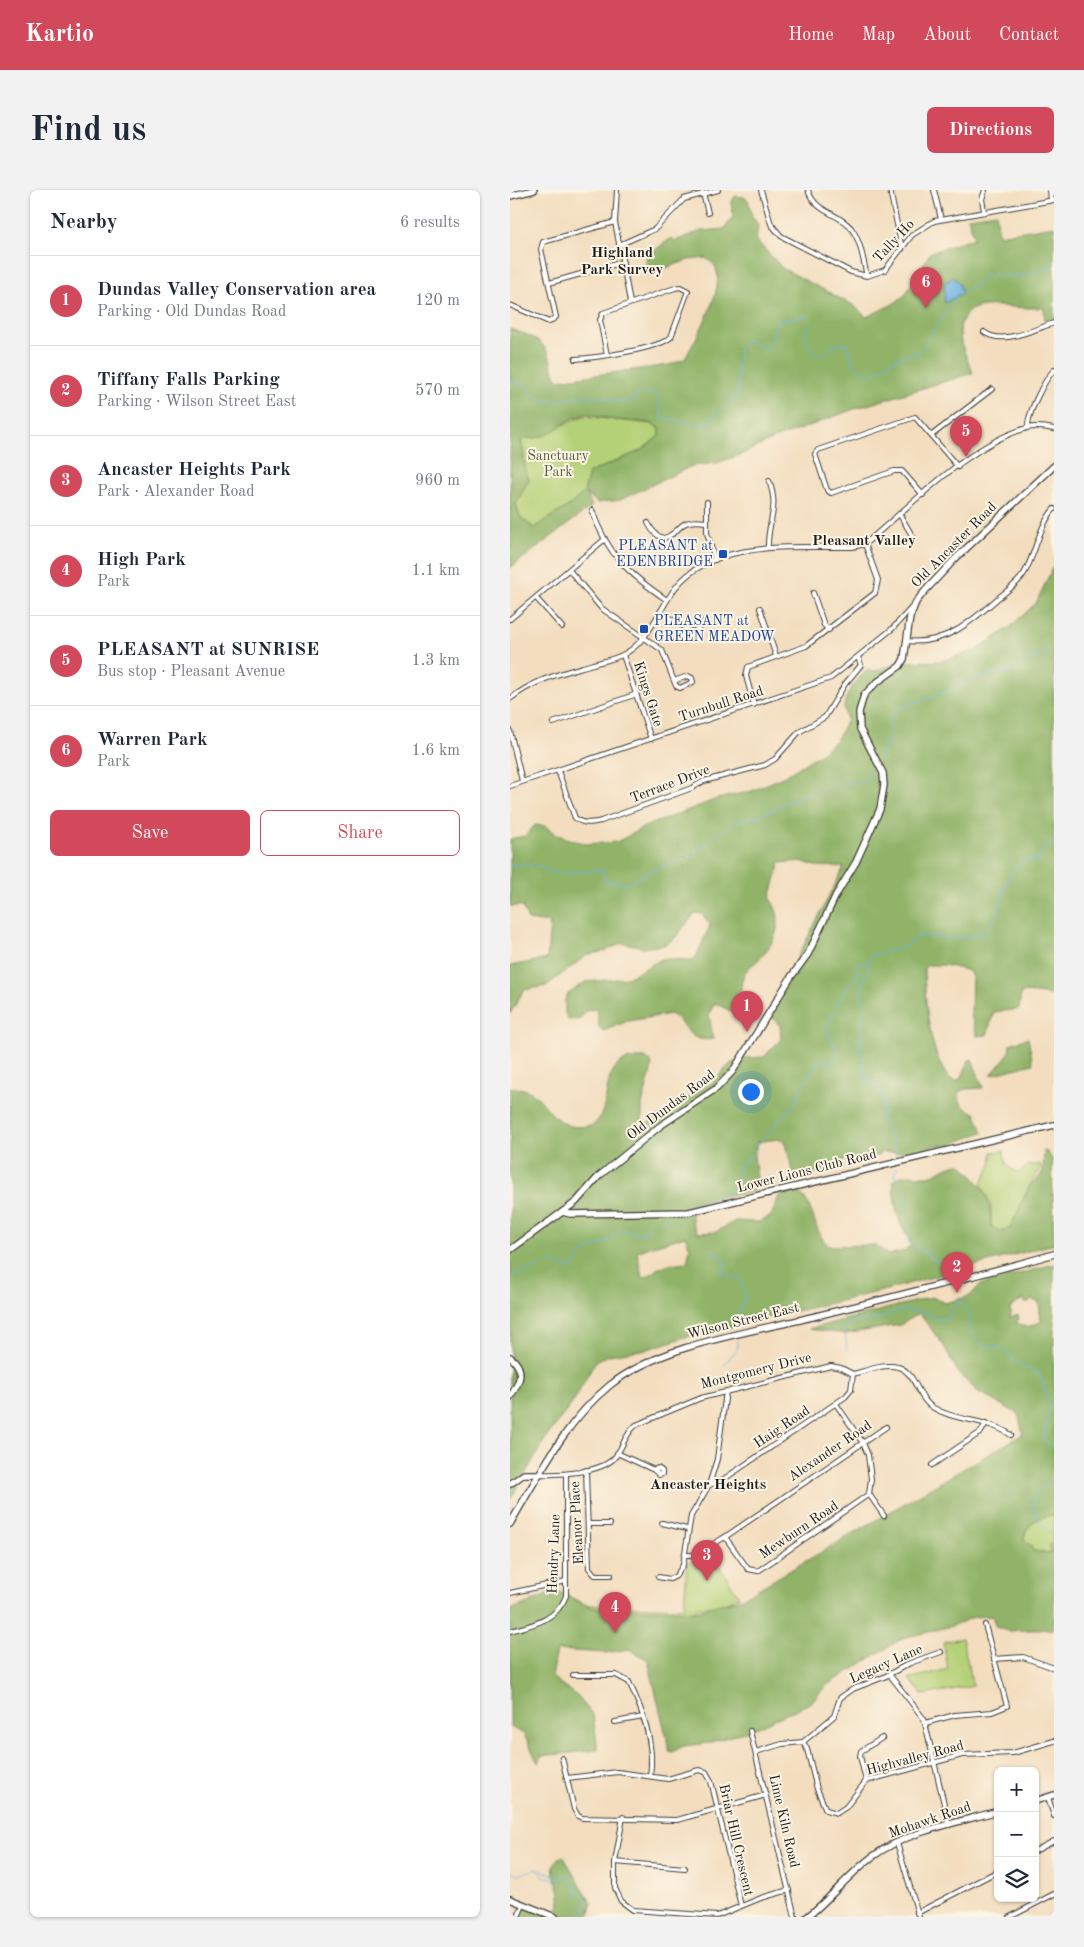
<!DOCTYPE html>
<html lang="en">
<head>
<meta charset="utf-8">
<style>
	:root { --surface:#fff; --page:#f2f2f3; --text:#1f2937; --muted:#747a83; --line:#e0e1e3; --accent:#d1495b }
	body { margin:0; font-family:"Old Standard TT",serif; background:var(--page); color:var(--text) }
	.controls { position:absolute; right:15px; bottom:15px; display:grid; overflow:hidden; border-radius:8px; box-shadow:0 1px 4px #0004 }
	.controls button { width:45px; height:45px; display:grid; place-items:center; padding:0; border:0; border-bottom:1px solid var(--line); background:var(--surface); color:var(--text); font:25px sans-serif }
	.you { position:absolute; left:240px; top:901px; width:18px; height:18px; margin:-12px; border:4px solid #fff; border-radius:50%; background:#1a73e8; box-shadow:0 0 0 8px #1a73e833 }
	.badge { display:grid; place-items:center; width:32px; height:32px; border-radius:50%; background:var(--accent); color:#fff; font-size:16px; font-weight:700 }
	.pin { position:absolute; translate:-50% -41px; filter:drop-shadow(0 1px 2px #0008) }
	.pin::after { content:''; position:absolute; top:26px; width:18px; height:15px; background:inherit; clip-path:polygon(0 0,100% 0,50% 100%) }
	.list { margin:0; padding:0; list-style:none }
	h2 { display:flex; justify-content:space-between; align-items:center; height:65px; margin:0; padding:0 20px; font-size:21px }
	h2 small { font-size:16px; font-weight:400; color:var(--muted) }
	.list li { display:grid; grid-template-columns:32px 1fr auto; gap:15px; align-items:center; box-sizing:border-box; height:90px; padding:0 20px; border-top:1px solid var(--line) }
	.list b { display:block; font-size:19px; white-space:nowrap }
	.list p { margin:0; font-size:16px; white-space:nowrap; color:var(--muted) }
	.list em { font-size:16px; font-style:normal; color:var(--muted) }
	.actions { display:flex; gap:10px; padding:15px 20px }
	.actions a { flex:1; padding:11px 0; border:1px solid var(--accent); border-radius:8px; text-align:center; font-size:18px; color:var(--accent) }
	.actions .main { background:var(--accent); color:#fff }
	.icon { flex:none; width:28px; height:28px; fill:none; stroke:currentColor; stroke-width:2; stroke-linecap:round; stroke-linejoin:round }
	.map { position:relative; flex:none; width:544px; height:1727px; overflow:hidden; border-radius:8px }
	header { display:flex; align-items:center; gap:30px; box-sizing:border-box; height:70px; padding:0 25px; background:var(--accent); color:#fff }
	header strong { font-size:24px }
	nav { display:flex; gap:28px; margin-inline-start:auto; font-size:18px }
	.intro { display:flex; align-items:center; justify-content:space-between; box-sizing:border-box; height:120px; padding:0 30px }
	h1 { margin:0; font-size:35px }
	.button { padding:12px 22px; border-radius:8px; background:var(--accent); color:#fff; font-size:18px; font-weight:700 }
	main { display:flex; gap:30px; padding:0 30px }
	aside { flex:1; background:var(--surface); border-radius:8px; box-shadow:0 1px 4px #0004 }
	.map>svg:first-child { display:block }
	.green { fill:#b5d177; stroke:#68764a }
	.forest { fill:#90b368; stroke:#566842; fill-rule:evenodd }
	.water { fill:#6db2e3; stroke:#446780 }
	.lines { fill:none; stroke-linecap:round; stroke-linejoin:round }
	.stream { stroke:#6db2e3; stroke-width:1 }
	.street-casing { stroke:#3c3934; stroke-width:6 }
	.secondary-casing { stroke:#3c3934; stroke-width:8 }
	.street { stroke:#fff; stroke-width:4 }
	.secondary { stroke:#fff; stroke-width:5.5 }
	.transit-dot { fill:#1a4fb4; stroke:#fcf5e5; stroke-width:2 }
	.labels { text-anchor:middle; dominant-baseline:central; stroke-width:4; stroke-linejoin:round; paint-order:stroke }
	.street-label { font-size:14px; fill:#1c1c1c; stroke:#fcf5e5 }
	.park-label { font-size:14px; fill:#525b3c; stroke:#fcf5e5 }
	.transit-label { font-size:14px; fill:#164399; stroke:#fcf5e5; text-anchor:end }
	.neighbourhood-label { font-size:15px; font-weight:bold; fill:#1c1c1c; stroke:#fcf5e5 }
</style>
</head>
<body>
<header>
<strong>Kartio</strong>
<nav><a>Home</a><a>Map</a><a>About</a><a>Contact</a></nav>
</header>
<div class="intro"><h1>Find us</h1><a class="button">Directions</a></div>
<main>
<aside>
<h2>Nearby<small>6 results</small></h2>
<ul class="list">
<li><span class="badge">1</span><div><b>Dundas Valley Conservation area</b><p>Parking · Old Dundas Road</p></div><em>120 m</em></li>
<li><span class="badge">2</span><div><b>Tiffany Falls Parking</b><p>Parking · Wilson Street East</p></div><em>570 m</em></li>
<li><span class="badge">3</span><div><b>Ancaster Heights Park</b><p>Park · Alexander Road</p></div><em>960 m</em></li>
<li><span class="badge">4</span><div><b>High Park</b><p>Park</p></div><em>1.1 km</em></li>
<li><span class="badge">5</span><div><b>PLEASANT at SUNRISE</b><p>Bus stop · Pleasant Avenue</p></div><em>1.3 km</em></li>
<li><span class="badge">6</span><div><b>Warren Park</b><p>Park</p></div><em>1.6 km</em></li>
</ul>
<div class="actions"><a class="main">Save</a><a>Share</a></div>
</aside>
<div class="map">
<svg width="544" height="1727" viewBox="0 0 544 1727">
	<rect width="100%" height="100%" fill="#fcf5e5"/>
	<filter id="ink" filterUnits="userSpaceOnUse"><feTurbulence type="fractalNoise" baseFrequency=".02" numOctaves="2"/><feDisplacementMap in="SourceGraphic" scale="10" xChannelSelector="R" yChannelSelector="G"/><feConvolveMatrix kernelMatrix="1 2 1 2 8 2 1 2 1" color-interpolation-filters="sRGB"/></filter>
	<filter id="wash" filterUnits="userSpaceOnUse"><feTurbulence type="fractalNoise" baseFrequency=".0096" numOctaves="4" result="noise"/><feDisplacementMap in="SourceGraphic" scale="20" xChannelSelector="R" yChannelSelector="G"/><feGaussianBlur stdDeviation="1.12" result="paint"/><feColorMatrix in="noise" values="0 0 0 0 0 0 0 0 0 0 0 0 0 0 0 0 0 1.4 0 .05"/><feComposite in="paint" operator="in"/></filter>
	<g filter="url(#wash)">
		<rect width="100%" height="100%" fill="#f3ddbe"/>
		<g class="green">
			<path d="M73 226 141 234 150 239V245L132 260 79 283 75 302 60 315 24 338 10 327 6 314 18 289C13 276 15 264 11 251L16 248 23 249Z"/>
			<path d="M494 961C494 973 498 978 509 983L517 976 530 974 531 978 520 995 500 1038 491 1041 481 1037V1015L471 993 481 975 482 962Z"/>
			<path d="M544 1325 542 1363 523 1361 514 1350C515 1334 529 1326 544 1325Z"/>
			<path d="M200 1361 229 1407 205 1417H186V1439L139 1470 56 1414 174 1418 177 1374Z"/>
			<path d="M452 1448 463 1496 413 1505 399 1489 438 1479 433 1452Z"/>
		</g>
		<g class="forest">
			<path d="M225 6 234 7 238 10 242 26 248 35 246 50 272 78 343 115 356 127 383 114 395 105 420 63 464 48 458 27 486 23 489 45 544 36V129L535 132 534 118C524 118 513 118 503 117 481 115 451 111 450 142 449 155 459 171 463 183L344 219 259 251 230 265 206 273 182 276 110 310 87 313 76 303 82 316 0 378V139C17 145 34 148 40 168 42 176 43 182 48 190L159 175 175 169C185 149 217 98 205 76 203 73 198 70 196 68L178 70 137 85 136 67 161 48 165 51 191 41 214 39 223 27 221 13ZM78 224 104 230 141 233 150 239V245L132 260 79 283 74 302 60 315 24 338 10 327 6 314 19 289C13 276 15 264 11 251L16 248C41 251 55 226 78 224Z"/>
			<path d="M544 375V805C532 805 523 801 511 803L509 819 484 822 477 845 467 846 461 825 462 787 459 781 435 775H416L414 779C415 810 419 866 440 889L447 891 452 887 459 870 462 869 473 898 455 899 449 902C449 916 454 918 465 923L473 942 439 955 424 956 403 963 372 962 358 971 336 969 330 971 326 980 309 981 290 988 284 984 274 951 268 949 247 952 244 966 248 994 246 1000C227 1008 193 1002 181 1023L183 1035 188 1043 206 1042 225 1031 249 1032 261 1026 270 1004 289 1002C305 1015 303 1043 319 1056L366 1055 378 1065 394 1061 401 1055C399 1045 392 1039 389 1030 386 1018 382 1002 384 990 398 980 410 989 422 985 432 981 439 974 451 974 473 996 481 1005 481 1037L491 1041 500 1038 520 995 528 989 533 981 534 961 538 962 542 970 544 1054 368 1102 172 1148 138 1159 99 1165 85 1172 64 1210 36 1248 0 1310V898C34 896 33 926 58 935 65 938 74 936 82 936 106 920 85 871 126 868 132 868 136 867 141 871L142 877 132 915V937L203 892 221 873 236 868 254 867 271 849 270 836 259 823 334 677 305 676 291 671 270 673 260 709C275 728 267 750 251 767 245 774 236 778 233 787 229 799 233 812 228 825L205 813 199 824 203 849C176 853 178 835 161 824L118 831 93 841 89 837 87 819 77 820 70 829 58 830 55 823V810L58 804 75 792 117 788 152 769 182 770 186 767 199 738 200 734 192 724 185 723 165 748 154 755 132 758 125 755 112 753 95 761 77 765 36 796 14 800 0 824V776L37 769 40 733 18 730 12 716H0V649L15 646 25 635 35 636 47 645 75 654 107 652 134 637 207 609 242 601 275 586 313 562 327 549 337 530C336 526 334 522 334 518 334 505 348 488 358 480L364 481 392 472 432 471 466 460 499 438 526 413ZM175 1046 180 1058 177 1072C168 1073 158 1073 149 1078 142 1081 141 1087 132 1087L127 1062C143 1055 159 1052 175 1046Z"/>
			<path d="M518 848 523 874 481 885 499 863 500 854Z"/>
			<path d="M544 1074V1325C529 1326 515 1334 514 1350L521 1355 523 1361 542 1363 539 1355 544 1352V1439L497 1441 486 1437 482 1426 464 1427 442 1436 393 1448 317 1495 300 1513 241 1540 198 1553 174 1556 160 1563 138 1470 119 1459 96 1463 47 1460 42 1487 69 1508 83 1525 88 1560 31 1566 28 1573 14 1544 0 1537V1420L47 1401 83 1418 184 1421 231 1409 513 1244 508 1224 467 1201 449 1184 434 1156 409 1123 390 1135 335 1144 299 1139 422 1107 435 1113 460 1106 470 1095ZM514 1108 515 1113 520 1112 521 1109 529 1113 531 1132 517 1137 506 1133 509 1129 508 1125 501 1128 500 1118Z"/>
			<path d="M53 1666 82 1713 79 1727H7L13 1713 45 1726 48 1724C49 1718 51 1710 50 1704 48 1691 35 1674 53 1666Z"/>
		</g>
		<path class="water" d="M443 87 449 93 452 103 437 112H434L435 93Z"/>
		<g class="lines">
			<g class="stream">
				<path d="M453 102 468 94 476 85C499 85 526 89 544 72"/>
				<path d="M0 192C16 192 21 205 34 210 46 214 61 207 73 206 91 205 107 213 124 212L125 206C132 202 141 201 148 205L152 228C162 227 172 233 182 234 202 236 212 216 227 206 231 186 220 162 238 149L255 160 262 148 267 131 298 126 302 135 296 140 295 147 304 164 314 165 320 157 336 153 345 177 360 185 385 169 409 162 446 108"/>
				<path d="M370 570 374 554 382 550 379 530 391 517 439 501 470 486 504 481 522 468 538 462 544 456"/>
				<path d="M0 676 14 674 30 677 43 683H56L93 680 95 691 118 694 145 679 177 667 225 632 252 625 290 606 319 597 332 593H350L355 590 365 575"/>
				<path d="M358 774V784L354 786 351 804 354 822 349 859 353 864V882L356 889 368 897 373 906 372 928 375 938 382 948 386 966"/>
				<path d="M388 976 384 984 395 1004 398 1052 419 1065 426 1072 439 1071 444 1081"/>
				<path d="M176 1018C193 1010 209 1010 224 1000 231 985 222 973 243 967L247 956 285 913 292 896 308 872 322 871 328 863 316 838C327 820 331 800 348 786L346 775 348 773H358L361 766C378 759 396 762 408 746L449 748 472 745 487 727 495 696 505 677 514 669 528 670 531 661 544 651"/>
				<path d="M200 1058C205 1064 211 1066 216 1073L212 1083 231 1090 236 1109 221 1135 225 1140"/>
				<path d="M0 1087 42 1072 61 1080 71 1064 99 1050 106 1042 112 1040 131 1044 143 1034 159 1028"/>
				<path d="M448 1108 461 1127 457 1139 473 1156 495 1158 505 1172 530 1185 540 1216 537 1238 532 1250 544 1258"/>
				<path d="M337 1160 335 1140 338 1132 364 1130 389 1121H404L415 1122 426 1129 435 1130 439 1127 441 1119 450 1112"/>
				<path d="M214 1175 228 1158 227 1151"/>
				<path d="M544 1289C526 1302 517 1307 527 1330 533 1333 534 1338 538 1343L544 1338"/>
				<path d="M25 1679 35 1687 42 1688 48 1694 52 1689"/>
				<path d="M0 1682 10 1684 27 1679 53 1688 57 1685 61 1687 68 1703 77 1710 71 1727"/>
			</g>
		</g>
	</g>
	<g filter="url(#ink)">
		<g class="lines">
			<defs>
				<g id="street">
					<path d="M107 0 105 32 120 112"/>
					<path d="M251 0 261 34 271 46 341 82 357 86 375 80 402 45 424 31 544 10"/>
					<path d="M298 0C305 23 328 22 341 38 351 51 353 70 357 86"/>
					<path d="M380 0 392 59"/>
					<path d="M424 0 431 29"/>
					<path d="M540 0 541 10"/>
					<path d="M193 3 198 23"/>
					<path d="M474 21 472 9 475 0"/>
					<path d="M109 55 145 39 174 9 208 0"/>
					<path d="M39 93 113 72"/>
					<path d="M0 115 39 132 46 127 31 59 33 52 105 32"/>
					<path d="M474 142C492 156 525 139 544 133"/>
					<path d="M65 169C83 168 150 159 161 147L178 101 170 97 165 98 93 123 90 130 97 165"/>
					<path d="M518 238C517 224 535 189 544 180"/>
					<path d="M422 245 482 199"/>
					<path d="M413 305 392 281H384L321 303 317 300 305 264 308 260 405 227 448 277"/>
					<path d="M197 312V343L205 370"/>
					<path d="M82 320C97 365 120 385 157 410"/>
					<path d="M390 325 403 347"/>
					<path d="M138 333C141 339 146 347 154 348 173 342 166 328 196 332"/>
					<path d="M258 358C257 330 270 320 259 291"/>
					<path d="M59 380 91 418 152 460 164 491 178 486 182 488 183 492 170 498 166 496 164 491"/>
					<path d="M303 403 314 435 319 440"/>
					<path d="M26 408 52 437"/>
					<path d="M250 418 266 466"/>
					<path d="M150 422 180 441H185L194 432"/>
					<path d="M0 429 95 349"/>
					<path d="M396 451C435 455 460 433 487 409 497 401 509 393 515 382 526 362 529 336 544 319"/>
					<path d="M113 465 141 549"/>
					<path d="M0 509C25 489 53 483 83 474 94 471 106 469 116 463 139 450 150 418 166 397 204 349 287 358 342 357L355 354C399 317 461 253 517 238 526 236 535 237 544 239"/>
					<path d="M244 515 236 486 238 477 296 456 365 403 368 390 355 354"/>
					<path d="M43 533 127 504"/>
					<path d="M0 541 12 591"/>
					<path d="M48 581 65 628C74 635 81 633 91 631L182 598 194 591 255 575 265 569 289 542 315 527 335 494 351 475 348 467"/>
					<path d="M0 596 321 488 382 439 403 416"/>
					<path d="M326 1214 353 1253 358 1265 361 1289 359 1304 374 1326"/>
					<path d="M107 1263 144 1280 149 1285 152 1284V1281L148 1278 144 1280"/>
					<path d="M422 1275 471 1242 476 1233"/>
					<path d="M76 1280 79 1378 85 1385H101"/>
					<path d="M30 1284C48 1285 92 1283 105 1267 113 1257 115 1244 126 1235L191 1208 321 1176 331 1178 343 1184C355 1181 375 1173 388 1177 406 1182 407 1208 422 1217 446 1232 477 1228 501 1245"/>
					<path d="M199 1295 211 1291 335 1207 341 1200 343 1184"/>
					<path d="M152 1333 177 1339"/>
					<path d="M78 1334H100"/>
					<path d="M215 1347 238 1379 248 1381 359 1304"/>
					<path d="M175 1365H185L215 1347 376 1237"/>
					<path d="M148 1387 160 1389 166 1386 173 1375 181 1326 199 1295 207 1269 216 1201"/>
					<path d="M0 1403 56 1391"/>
					<path d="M0 1441C23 1435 47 1430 56 1406V1284"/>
					<path d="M484 1469 513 1467 544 1478"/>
					<path d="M379 1484 414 1529 439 1635"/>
					<path d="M63 1485H106L119 1492C133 1521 145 1554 140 1586"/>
					<path d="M105 1532 133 1527"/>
					<path d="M415 1533 445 1525 482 1522 497 1516 475 1435"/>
					<path d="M240 1541 285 1727"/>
					<path d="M293 1552 324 1526 330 1508 343 1499 374 1487 400 1473 431 1462"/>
					<path d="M246 1562 272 1554 293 1552 297 1559 307 1599 316 1620 327 1623 336 1617 356 1591 452 1565 503 1563 544 1551"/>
					<path d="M52 1568 64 1619 68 1626 72 1628 167 1630 256 1605"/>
					<path d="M57 1588 108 1582 158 1589 189 1580 196 1582 201 1591 231 1716"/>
					<path d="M356 1591 350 1566 351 1561 372 1548"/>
					<path d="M538 1607 544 1626"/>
					<path d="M113 1627 105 1672V1698L111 1711 123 1720 207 1726 251 1708 279 1700"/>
					<path d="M387 1653 409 1727"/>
					<path d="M525 1661 544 1651"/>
					<path d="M105 1672 175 1678"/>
					<path d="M407 1723 488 1681"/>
					<path d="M8 1727 13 1715"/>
					<path d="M500 1727 544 1704"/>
				</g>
				<g id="secondary">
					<path d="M0 6 24 0"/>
					<path d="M53 1022 60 1024 179 1022 544 935"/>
					<path d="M0 1060 66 1012 89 986 150 936 207 898 223 881 281 787 298 764 326 705 346 672 370 619 374 595 373 583 350 539 349 522 354 505 366 493 390 476 394 469 400 427 406 412 415 401 445 369 544 276"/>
					<path d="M0 1167C16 1179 10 1192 0 1207"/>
					<path d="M0 1294 14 1284H30"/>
					<path d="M0 1334C29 1285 55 1232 99 1196 151 1154 238 1143 302 1127 383 1107 464 1087 544 1064"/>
					<path d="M525 1611 544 1605"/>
					<path d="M0 1709 45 1727"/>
					<path d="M297 1727C320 1709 338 1685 362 1667 397 1641 446 1633 488 1621"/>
				</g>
			</defs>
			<use href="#street" class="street-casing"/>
			<use href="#secondary" class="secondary-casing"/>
			<use href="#street" class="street"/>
			<use href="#secondary" class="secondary"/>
		</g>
	</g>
	<g class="transit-dot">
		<rect x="208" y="359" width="10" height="10" rx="2.5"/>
		<rect x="129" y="434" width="10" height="10" rx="2.5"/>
	</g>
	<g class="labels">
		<g class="street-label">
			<text transform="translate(384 51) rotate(-47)">Tally Ho</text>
			<text transform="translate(444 355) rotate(-45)">Old Ancaster Road</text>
			<text transform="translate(138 504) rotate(72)">Kings Gate</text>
			<text transform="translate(211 514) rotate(-18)">Turnbull Road</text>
			<text transform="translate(160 594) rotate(-21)">Terrace Drive</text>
			<text transform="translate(161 915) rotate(-37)">Old Dundas Road</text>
			<text transform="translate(297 981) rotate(-14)">Lower Lions Club Road</text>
			<text transform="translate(233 1131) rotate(-14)">Wilson Street East</text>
			<text transform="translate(246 1181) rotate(-14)">Montgomery Drive</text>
			<text transform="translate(272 1237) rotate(-34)">Haig Road</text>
			<text transform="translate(320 1261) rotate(-34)">Alexander Road</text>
			<text transform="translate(67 1333) rotate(-93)">Eleanor Place</text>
			<text transform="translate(289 1340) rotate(-34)">Mewburn Road</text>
			<text transform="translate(44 1364) rotate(-88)">Hendry Lane</text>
			<text transform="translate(376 1474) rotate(-24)">Legacy Lane</text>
			<text transform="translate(405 1568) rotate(-15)">Highvalley Road</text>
			<text transform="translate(420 1630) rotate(-19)">Mohawk Road</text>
			<text transform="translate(274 1631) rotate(77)">Lime Kiln Road</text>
			<text transform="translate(226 1650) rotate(77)">Briar Hill Crescent</text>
		</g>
		<g class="park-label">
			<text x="48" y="266">Sanctuary<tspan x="48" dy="16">Park</tspan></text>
		</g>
		<g class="transit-label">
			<text x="203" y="356">PLEASANT at<tspan x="203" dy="16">EDENBRIDGE</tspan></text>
			<text x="144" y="431" text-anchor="start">PLEASANT at<tspan x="144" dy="16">GREEN MEADOW</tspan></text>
		</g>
		<g class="neighbourhood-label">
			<text x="112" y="63">Highland<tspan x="112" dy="17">Park Survey</tspan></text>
			<text x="354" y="351">Pleasant Valley</text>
			<text x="198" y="1295">Ancaster Heights</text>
		</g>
	</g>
</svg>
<div class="controls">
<button>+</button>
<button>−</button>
<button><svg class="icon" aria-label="layers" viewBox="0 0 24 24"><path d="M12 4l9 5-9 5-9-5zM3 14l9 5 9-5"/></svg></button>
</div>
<div class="you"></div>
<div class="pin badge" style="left:237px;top:842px">1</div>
<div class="pin badge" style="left:447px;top:1103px">2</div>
<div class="pin badge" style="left:197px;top:1391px">3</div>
<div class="pin badge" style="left:105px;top:1443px">4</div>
<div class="pin badge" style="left:456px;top:267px">5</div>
<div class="pin badge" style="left:416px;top:118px">6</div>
</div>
</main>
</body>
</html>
